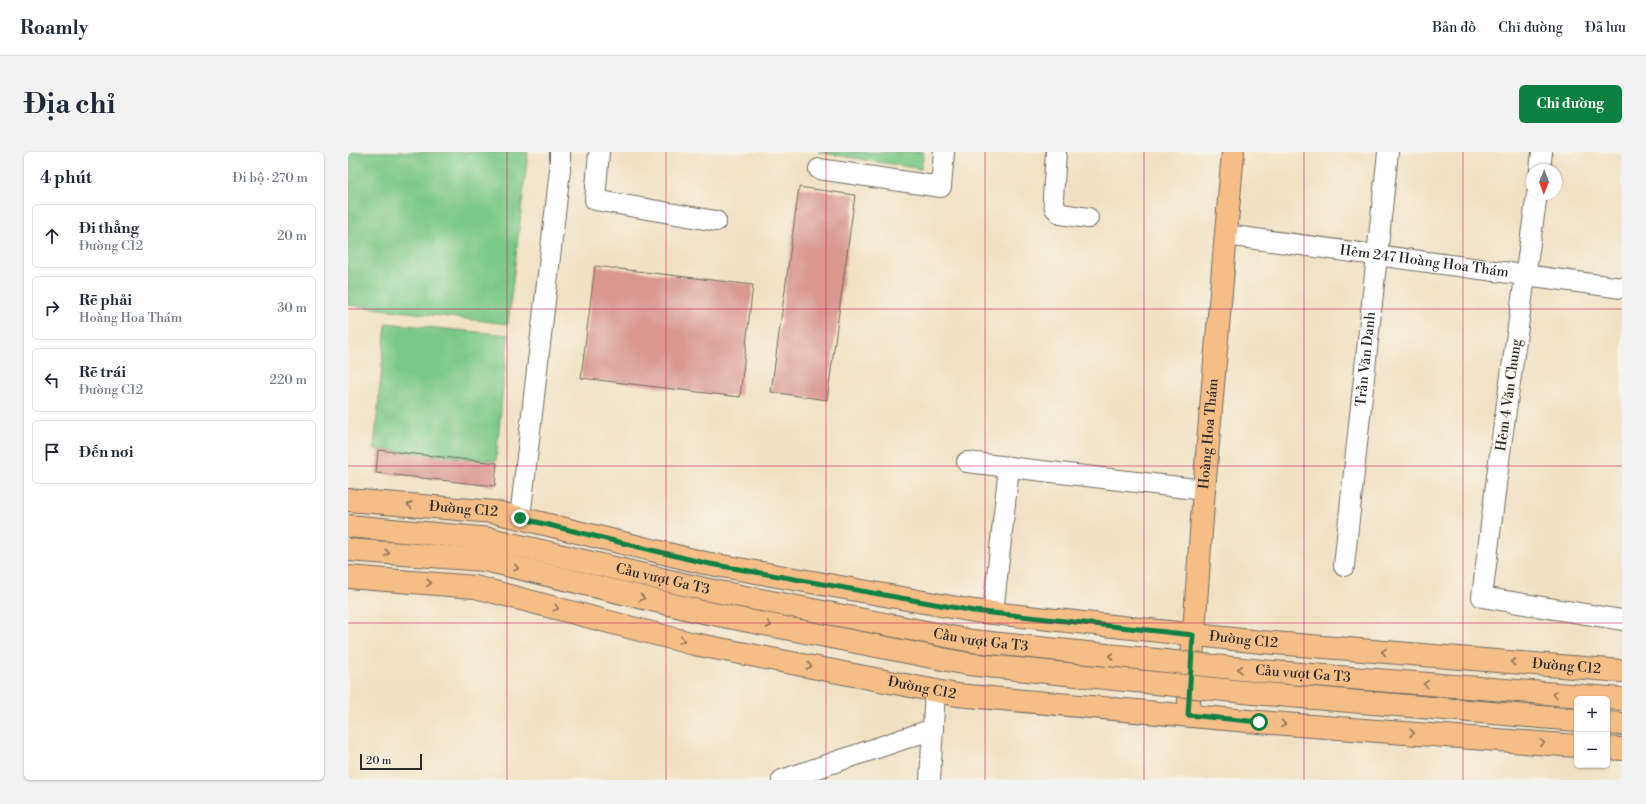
<!DOCTYPE html>
<html lang="vi">
<head>
<meta charset="utf-8">
<style>
	:root { --surface:#fff; --page:#f2f2f3; --text:#1f2937; --muted:#747a83; --line:#e0e1e3; --accent:#0b8043 }
	body { margin:0; font-family:"Libre Bodoni",serif; background:var(--page); color:var(--text) }
	.controls { position:absolute; right:12px; bottom:12px; display:grid; overflow:hidden; border-radius:6px; box-shadow:0 1px 3px #0004 }
	.controls button { width:36px; height:36px; display:grid; place-items:center; padding:0; border:0; border-bottom:1px solid var(--line); background:var(--surface); color:var(--text); font:20px sans-serif }
	.compass { position:absolute; left:1178px; top:12px; width:36px; height:36px; border-radius:50%; background:var(--surface); box-shadow:0 1px 3px #0004; rotate:181deg }
	.scale { position:absolute; left:12px; bottom:10px; width:62px; box-sizing:border-box; padding-left:4px; border:2px solid #2b2b2b; border-top:0; font-size:11px; line-height:14px; white-space:nowrap; color:#2b2b2b; -webkit-text-stroke:3px #f7f3e8; paint-order:stroke }
	.stop { position:absolute; width:12px; height:12px; margin:-9px; border:3px solid #0b8043; border-radius:50%; background:#fff }
	.stop.end { background:#0b8043; border-color:#fff; box-shadow:0 1px 4px #0008 }
	.list { margin:0; padding:0; list-style:none }
	h2 { display:flex; justify-content:space-between; align-items:center; height:52px; margin:0; padding:0 16px; font-size:17px }
	h2 small { font-size:13px; font-weight:400; color:var(--muted) }
	.list li { display:grid; grid-template-columns:26px 1fr auto; gap:12px; align-items:center; box-sizing:border-box; height:64px; margin:0 8px 8px; padding:0 8px; border:1px solid var(--line); border-radius:6px }
	.list b { display:block; font-size:15px; white-space:nowrap }
	.list p { margin:0; font-size:13px; white-space:nowrap; color:var(--muted) }
	.list em { font-size:13px; font-style:normal; color:var(--muted) }
	.icon { flex:none; width:22px; height:22px; fill:none; stroke:currentColor; stroke-width:2; stroke-linecap:round; stroke-linejoin:round }
	.map { position:relative; flex:none; width:1274px; height:628px; overflow:hidden; border-radius:6px }
	header { display:flex; align-items:center; gap:24px; box-sizing:border-box; height:56px; padding:0 20px; background:var(--surface); border-bottom:1px solid var(--line) }
	header strong { font-size:19px }
	nav { display:flex; gap:22px; margin-inline-start:auto; font-size:14px }
	.intro { display:flex; align-items:center; justify-content:space-between; box-sizing:border-box; height:96px; padding:0 24px }
	h1 { margin:0; font-size:28px }
	.button { padding:10px 18px; border-radius:6px; background:var(--accent); color:#fff; font-size:14px; font-weight:700 }
	main { display:flex; gap:24px; padding:0 24px }
	aside { flex:1; background:var(--surface); border-radius:6px; box-shadow:0 1px 3px #0004 }
	.map>svg:first-child { display:block }
	.green { fill:#79c888; stroke:#527a5a }
	.building { fill:#da9792 }
	.lines { fill:none; stroke-linecap:round; stroke-linejoin:round }
	.minor-casing { stroke:#706b61; stroke-width:22 }
	.major-casing { stroke:#706b61; stroke-width:24 }
	.minor { stroke:#fff; stroke-width:20 }
	.major { stroke:#f6be87; stroke-width:22 }
	.major-bridge-casing { stroke:#706b61; stroke-width:24; stroke-linecap:butt }
	.major-bridge { stroke:#f6be87; stroke-width:22 }
	.oneway { stroke:#907459 }
	.route { stroke:#0b8043; stroke-width:5 }
	.grid { fill:none; stroke:#c2185b; stroke-width:1; stroke-opacity:0.55 }
	.labels { text-anchor:middle; dominant-baseline:central; stroke-width:3; stroke-linejoin:round; paint-order:stroke }
	.street-label { font-size:14px; fill:#2b2b2b; stroke:#f7f3e8 }
</style>
</head>
<body>
<header>
<strong>Roamly</strong>
<nav><a>Bản đồ</a><a>Chỉ đường</a><a>Đã lưu</a></nav>
</header>
<div class="intro"><h1>Địa chỉ</h1><a class="button">Chỉ đường</a></div>
<main>
<aside>
<h2>4 phút<small>Đi bộ · 270 m</small></h2>
<ul class="list">
<li><svg class="icon" aria-label="ahead" viewBox="0 0 24 24"><path d="M12 20V5M6 11l6-6 6 6"/></svg><div><b>Đi thẳng</b><p>Đường C12</p></div><em>20 m</em></li>
<li><svg class="icon" aria-label="right" viewBox="0 0 24 24"><path d="M7 20v-9h11M14 6l5 5-5 5"/></svg><div><b>Rẽ phải</b><p>Hoàng Hoa Thám</p></div><em>30 m</em></li>
<li><svg class="icon" aria-label="left" viewBox="0 0 24 24"><path d="M17 20v-9H6M10 6l-5 5 5 5"/></svg><div><b>Rẽ trái</b><p>Đường C12</p></div><em>220 m</em></li>
<li><svg class="icon" aria-label="arrive" viewBox="0 0 24 24"><path d="M6 21V4h12l-3 4 3 4H6"/></svg><div><b>Đến nơi</b></div></li>
</ul>
</aside>
<div class="map">
<svg width="1274" height="628" viewBox="0 0 1274 628">
	<rect width="100%" height="100%" fill="#f7f3e8"/>
	<filter id="ink" filterUnits="userSpaceOnUse"><feTurbulence type="fractalNoise" baseFrequency=".025" numOctaves="2"/><feDisplacementMap in="SourceGraphic" scale="8" xChannelSelector="R" yChannelSelector="G"/><feConvolveMatrix kernelMatrix="1 2 1 2 8 2 1 2 1" color-interpolation-filters="sRGB"/></filter>
	<filter id="wash" filterUnits="userSpaceOnUse"><feTurbulence type="fractalNoise" baseFrequency=".012" numOctaves="4" result="noise"/><feDisplacementMap in="SourceGraphic" scale="16" xChannelSelector="R" yChannelSelector="G"/><feGaussianBlur stdDeviation="0.9" result="paint"/><feColorMatrix in="noise" values="0 0 0 0 0 0 0 0 0 0 0 0 0 0 0 0 0 1.4 0 .05"/><feComposite in="paint" operator="in"/></filter>
	<g filter="url(#wash)">
		<rect width="100%" height="100%" fill="#f1e1c4"/>
		<g class="green">
			<path d="M0 0H180L160 172 0 153Z"/>
			<path d="M470 0H576L573 17Z"/>
			<path d="M38 171 160 183 148 309 26 297Z"/>
		</g>
		<g id="blocks">
			<g class="building">
				<path d="M451 35 507 43 479 248 423 240Z"/>
				<path d="M247 114 405 133 392 245 233 226Z"/>
				<path d="M30 298 149 311 147 334 28 321Z"/>
			</g>
		</g>
	</g>
	<g filter="url(#ink)">
		<use href="#blocks" fill-opacity="0" stroke="#706b61" stroke-width="1"/>
		<g class="lines">
			<defs>
				<g id="minor">
					<path d="M251 0 247 48 368 69"/>
					<path d="M708 0 705 46 707 56 713 62 740 66"/>
					<path d="M471 17 593 35 596 0"/>
					<path d="M1192 18 1194 0"/>
					<path d="M1189 42 1153 293 1134 445 1274 468"/>
					<path id="s1" d="M878 83 1274 136"/>
					<path d="M619 310 661 315 645 461"/>
					<path d="M661 315 856 338"/>
					<path d="M172 366 212 18V0"/>
					<path id="s2" d="M996 414 1040 0"/>
					<path d="M434 628 585 577"/>
					<path d="M582 628 587 538"/>
				</g>
				<g id="major">
					<path id="s3" d="M0 348 147 360 357 411 626 459 913 490 1274 519"/>
					<path id="s4" d="M0 425 127 435 346 492 609 543 911 570 1229 594"/>
					<path id="s5" d="M840 563 856 338 885 0"/>
					<path d="M1259 571 1274 572"/>
					<path d="M1259 596 1274 597"/>
				</g>
			</defs>
			<use href="#minor" class="minor-casing"/>
			<use href="#major" class="major-casing"/>
			<use href="#minor" class="minor"/>
			<use href="#major" class="major"/>
			<defs>
				<g id="major-bridge">
					<path id="s6" d="M0 374 142 387 356 437 624 489 914 519 1274 547"/>
					<path d="M0 398 137 408 350 459 620 512 916 542 1229 568"/>
				</g>
			</defs>
			<use href="#major-bridge" class="major-bridge-casing"/>
			<use href="#major-bridge" class="major-bridge"/>
		</g>
		<defs><path id="oneway-chevron" d="M-2-3.5L2.5 0L-2 3.5" fill="none" stroke-width="1.6" stroke-linecap="round" stroke-linejoin="round"/></defs>
		<g class="oneway">
			<use href="#oneway-chevron" transform="translate(62 353) rotate(-175)"/>
			<use href="#oneway-chevron" transform="translate(39 401) rotate(5)"/>
			<use href="#oneway-chevron" transform="translate(168 416) rotate(13)"/>
			<use href="#oneway-chevron" transform="translate(81 431) rotate(4)"/>
			<use href="#oneway-chevron" transform="translate(294 446) rotate(13)"/>
			<use href="#oneway-chevron" transform="translate(208 456) rotate(15)"/>
			<use href="#oneway-chevron" transform="translate(421 473) rotate(11)"/>
			<use href="#oneway-chevron" transform="translate(334 488) rotate(15)"/>
			<use href="#oneway-chevron" transform="translate(1036 500) rotate(-175)"/>
			<use href="#oneway-chevron" transform="translate(763 504) rotate(-174)"/>
			<use href="#oneway-chevron" transform="translate(1165 510) rotate(-175)"/>
			<use href="#oneway-chevron" transform="translate(461 514) rotate(11)"/>
			<use href="#oneway-chevron" transform="translate(892 517) rotate(-174)"/>
			<use href="#oneway-chevron" transform="translate(1078 532) rotate(-176)"/>
			<use href="#oneway-chevron" transform="translate(1207 542) rotate(-176)"/>
			<use href="#oneway-chevron" transform="translate(935 572) rotate(4)"/>
			<use href="#oneway-chevron" transform="translate(1064 581) rotate(4)"/>
			<use href="#oneway-chevron" transform="translate(1194 591) rotate(4)"/>
		</g>
	</g>
	<g class="lines" filter="url(#ink)">
		<path class="route" d="M172 366 357 411 626 459 845 483 840 563 911 570"/>
	</g>
	<path class="grid" d="M159 0V628M318 0V628M478 0V628M637 0V628M796 0V628M956 0V628M1115 0V628M0 157H1274M0 314H1274M0 471H1274"/>
	<g class="labels">
		<g class="street-label">
			<text stroke="none"><textPath href="#s1" startOffset="200">Hẻm 247 Hoàng Hoa Thám</textPath></text>
			<text stroke="none"><textPath href="#s2" startOffset="208">Trần Văn Danh</textPath></text>
			<text transform="translate(1161 243) rotate(-82)">Hẻm 4 Văn Chung</text>
			<text stroke="none"><textPath href="#s5" startOffset="282">Hoàng Hoa Thám</textPath></text>
			<text stroke="none"><textPath href="#s3" startOffset="116">Đường C12</textPath></text>
			<text stroke="none"><textPath href="#s6" startOffset="320">Cầu vượt Ga T3</textPath></text>
			<text stroke="none"><textPath href="#s6" startOffset="644">Cầu vượt Ga T3</textPath></text>
			<text stroke="none"><textPath href="#s3" startOffset="908">Đường C12</textPath></text>
			<text stroke="none"><textPath href="#s3" startOffset="1232">Đường C12</textPath></text>
			<text stroke="none"><textPath href="#s6" startOffset="968">Cầu vượt Ga T3</textPath></text>
			<text stroke="none"><textPath href="#s4" startOffset="586">Đường C12</textPath></text>
		</g>
	</g>
</svg>
<div class="controls">
<button>+</button>
<button>−</button>
</div>
<svg class="compass" viewBox="-18 -18 36 36"><path d="M0-13l5 13h-10z" fill="#e53935"/><path d="M0 13l5-13h-10z" fill="#747a83"/></svg>
<div class="scale">20 m</div>
<div class="stop" style="left:911px;top:570px"></div>
<div class="stop end" style="left:172px;top:366px"></div>
</div>
</main>
</body>
</html>
